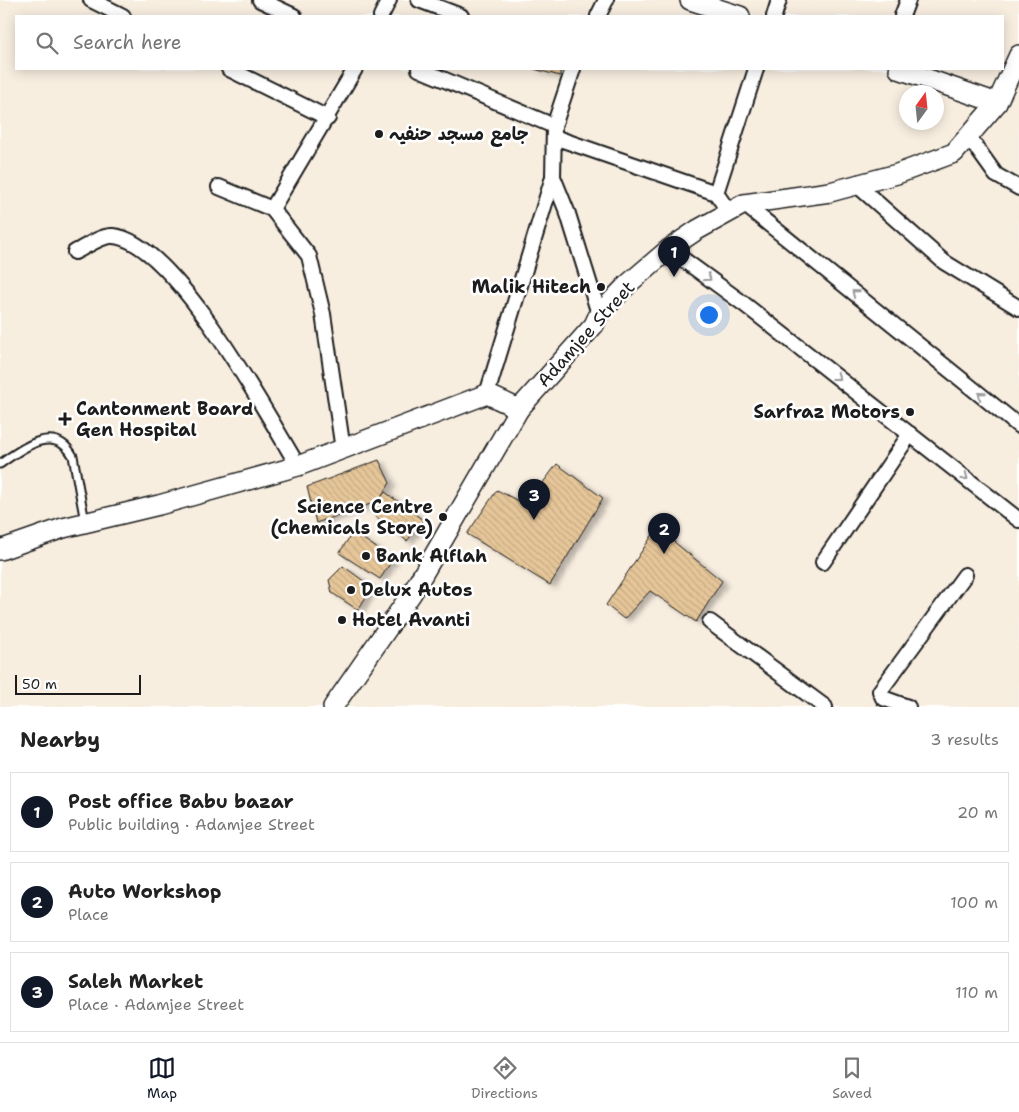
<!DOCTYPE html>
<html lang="en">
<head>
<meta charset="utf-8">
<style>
	:root { --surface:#fff; --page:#f2f2f2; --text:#222; --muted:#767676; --line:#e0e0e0; --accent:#111827 }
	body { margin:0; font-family:"Shantell Sans","Playpen Sans Arabic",sans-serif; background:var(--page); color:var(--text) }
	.compass { position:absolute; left:899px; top:85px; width:45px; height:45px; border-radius:50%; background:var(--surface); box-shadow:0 2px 12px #0003; rotate:15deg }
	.scale { position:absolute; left:15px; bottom:12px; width:126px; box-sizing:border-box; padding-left:5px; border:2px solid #1c1c1c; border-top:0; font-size:14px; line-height:18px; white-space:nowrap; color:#1c1c1c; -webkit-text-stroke:4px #fff; paint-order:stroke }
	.you { position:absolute; left:708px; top:314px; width:18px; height:18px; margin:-12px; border:4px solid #fff; border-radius:50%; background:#1a73e8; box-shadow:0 0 0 8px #1a73e833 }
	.badge { display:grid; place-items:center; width:32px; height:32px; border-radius:50%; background:var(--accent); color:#fff; font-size:16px; font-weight:700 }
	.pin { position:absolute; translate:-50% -41px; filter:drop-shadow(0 1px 2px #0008) }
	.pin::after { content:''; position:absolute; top:26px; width:18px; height:15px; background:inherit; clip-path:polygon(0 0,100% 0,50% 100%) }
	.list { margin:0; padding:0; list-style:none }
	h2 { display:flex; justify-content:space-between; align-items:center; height:65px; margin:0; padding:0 20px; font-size:21px }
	h2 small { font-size:16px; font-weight:400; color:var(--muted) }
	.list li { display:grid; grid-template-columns:32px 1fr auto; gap:15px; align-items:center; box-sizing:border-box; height:80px; margin:0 10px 10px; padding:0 10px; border:1px solid var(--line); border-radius:0px }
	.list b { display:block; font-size:19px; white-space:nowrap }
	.list p { margin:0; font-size:16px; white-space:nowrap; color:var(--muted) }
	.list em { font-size:16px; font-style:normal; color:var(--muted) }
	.icon { flex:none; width:28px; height:28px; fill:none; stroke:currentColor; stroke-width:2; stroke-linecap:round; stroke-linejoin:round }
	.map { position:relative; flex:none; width:1019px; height:707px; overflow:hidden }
	.search { position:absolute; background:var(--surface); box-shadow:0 2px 12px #0003; left:15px; right:15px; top:15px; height:55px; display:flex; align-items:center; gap:12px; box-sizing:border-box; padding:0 18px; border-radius:0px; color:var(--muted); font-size:19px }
	.sheet { height:335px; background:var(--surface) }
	nav { display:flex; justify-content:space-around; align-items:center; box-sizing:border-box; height:70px; border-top:1px solid var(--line); background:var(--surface); font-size:14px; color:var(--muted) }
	nav a { display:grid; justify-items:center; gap:2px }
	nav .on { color:var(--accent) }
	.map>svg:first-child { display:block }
	.built { fill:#f8eee0; fill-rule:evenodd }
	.building { fill:url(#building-back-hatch); stroke:#1c1c1c; filter:url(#shadow) }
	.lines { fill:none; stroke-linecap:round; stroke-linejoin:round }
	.lane-casing { stroke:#1c1c1c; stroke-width:11 }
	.street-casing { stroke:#1c1c1c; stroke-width:18 }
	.secondary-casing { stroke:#1c1c1c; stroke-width:22 }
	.lane { stroke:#fff; stroke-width:7 }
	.street { stroke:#fff; stroke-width:14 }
	.secondary { stroke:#fff; stroke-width:19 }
	.oneway { stroke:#999 }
	.poi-dot { fill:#1c1c1c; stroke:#fff; stroke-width:2 }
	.labels { text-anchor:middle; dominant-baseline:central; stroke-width:5; stroke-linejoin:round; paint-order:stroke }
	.poi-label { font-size:18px; font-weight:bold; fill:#1c1c1c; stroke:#fff; text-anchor:start }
	.street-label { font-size:18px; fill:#1c1c1c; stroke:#fff }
</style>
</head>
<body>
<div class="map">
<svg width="1019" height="707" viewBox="0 0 1019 707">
	<defs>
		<pattern id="building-back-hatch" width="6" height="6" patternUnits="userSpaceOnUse" patternTransform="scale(1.25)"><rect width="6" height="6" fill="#e6c699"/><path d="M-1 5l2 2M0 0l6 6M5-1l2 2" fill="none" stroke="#c5aa83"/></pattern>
		<filter id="shadow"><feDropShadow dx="5.5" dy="3" stdDeviation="2.5" flood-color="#0004"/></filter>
	</defs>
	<rect width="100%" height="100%" fill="#fff"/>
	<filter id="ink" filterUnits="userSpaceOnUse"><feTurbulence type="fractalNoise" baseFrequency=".02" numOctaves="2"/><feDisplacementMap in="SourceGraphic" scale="10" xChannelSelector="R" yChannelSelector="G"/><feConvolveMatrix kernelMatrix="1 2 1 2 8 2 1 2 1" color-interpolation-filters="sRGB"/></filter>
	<g filter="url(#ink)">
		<path class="built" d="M0 0H1019V707H0ZM16 16H1003V69H16ZM906 92H936V122H906Z"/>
		<g class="building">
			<path d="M534 69H560V76Z"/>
			<path d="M379 460 390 483 379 501 316 523 307 487Z"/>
			<path d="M557 464 603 498 550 585 467 534 497 490 526 505Z"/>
			<path d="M385 492 423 520 407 541 370 512Z"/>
			<path d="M657 528 722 581 696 622 650 591 624 619 606 605Z"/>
			<path d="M353 532 393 559 380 579 339 553Z"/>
			<path d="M343 566 372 587 358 610 332 593 329 580Z"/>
		</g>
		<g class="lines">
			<defs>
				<path id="lane" d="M0 464C20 450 54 422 73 456L85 522"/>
				<g id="street">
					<path d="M91 0 123 16"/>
					<path d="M260 0 294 16"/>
					<path d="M419 0 461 16"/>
					<path d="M381 16 389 0"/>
					<path d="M598 16 606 0"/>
					<path d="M774 16 779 0"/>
					<path d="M902 16 908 0"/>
					<path d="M229 69 328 118"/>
					<path d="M419 69 554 126"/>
					<path d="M573 69 554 126 553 177 568 214 599 314"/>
					<path d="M968 136 996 175 1019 188"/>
					<path d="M554 137 716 193 729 212"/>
					<path d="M857 185 944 262 1019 308"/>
					<path d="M219 187 272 209 309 256 323 314 343 450"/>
					<path d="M716 193 756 69"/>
					<path d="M744 204 1019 426"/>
					<path d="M272 209 355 69"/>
					<path d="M669 249 744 304 1019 520"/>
					<path d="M75 252C86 247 101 235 113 236 174 241 267 415 298 466"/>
					<path d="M487 394 553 177"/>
					<path d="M823 562 910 434"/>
					<path d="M710 622 825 707"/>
					<path d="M908 707 883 698 880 691 965 575"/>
				</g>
				<g id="secondary">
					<path d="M690 0 740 16"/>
					<path d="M899 69 997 103"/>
					<path d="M0 550 63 528 159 505 298 466 487 394 519 409"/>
					<path d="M333 707 412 593 519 409 594 325 599 314 628 284 669 249 697 230 744 204 830 192 897 174 954 153 997 103 1019 55"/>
				</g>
			</defs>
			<use href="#lane" class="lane-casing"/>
			<use href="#street" class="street-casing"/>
			<use href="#secondary" class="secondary-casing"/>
			<use href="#lane" class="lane"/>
			<use href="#street" class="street"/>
			<use href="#secondary" class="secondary"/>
		</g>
		<defs><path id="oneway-chevron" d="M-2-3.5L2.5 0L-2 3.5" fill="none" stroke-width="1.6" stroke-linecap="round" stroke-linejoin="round" transform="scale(1.25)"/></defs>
		<g class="oneway">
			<use href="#oneway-chevron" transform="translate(708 278) rotate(36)"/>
			<use href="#oneway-chevron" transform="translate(855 293) rotate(-141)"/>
			<use href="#oneway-chevron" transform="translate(837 377) rotate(38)"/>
			<use href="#oneway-chevron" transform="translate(981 395) rotate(-141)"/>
			<use href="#oneway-chevron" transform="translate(965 477) rotate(38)"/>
		</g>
	</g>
	<g class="poi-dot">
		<circle cx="379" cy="134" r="5"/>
		<circle cx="601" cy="287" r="5"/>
		<circle cx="910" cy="412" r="5"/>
		<path d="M62.5 411.5h5v5h5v5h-5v5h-5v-5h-5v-5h5z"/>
		<circle cx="443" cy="517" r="5"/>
		<circle cx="366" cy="556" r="5"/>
		<circle cx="351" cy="590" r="5"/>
		<circle cx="342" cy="620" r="5"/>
	</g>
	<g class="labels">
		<g class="poi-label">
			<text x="389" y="134">جامع مسجد حنفیہ</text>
			<text x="591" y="287" text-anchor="end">Malik Hitech</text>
			<text x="76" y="409">Cantonment Board<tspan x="76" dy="21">Gen Hospital</tspan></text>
			<text x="900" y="412" text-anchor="end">Sarfraz Motors</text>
			<text x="433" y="507" text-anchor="end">Science Centre<tspan x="433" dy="21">(Chemicals Store)</tspan></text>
			<text x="376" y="556">Bank Alflah</text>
			<text x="361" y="590">Delux Autos</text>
			<text x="352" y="620">Hotel Avanti</text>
		</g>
		<g class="street-label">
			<text transform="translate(586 334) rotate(-48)">Adamjee Street</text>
		</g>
	</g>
</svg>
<svg class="compass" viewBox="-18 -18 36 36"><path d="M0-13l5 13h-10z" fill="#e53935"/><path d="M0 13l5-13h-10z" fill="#767676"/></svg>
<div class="scale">50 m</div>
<div class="you"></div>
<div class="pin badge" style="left:674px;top:277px">1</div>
<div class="pin badge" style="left:664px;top:554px">2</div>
<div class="pin badge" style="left:534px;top:520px">3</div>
<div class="search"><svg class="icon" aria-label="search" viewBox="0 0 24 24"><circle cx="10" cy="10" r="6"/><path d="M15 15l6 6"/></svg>Search here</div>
</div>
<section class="sheet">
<h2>Nearby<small>3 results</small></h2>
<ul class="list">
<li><span class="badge">1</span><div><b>Post office Babu bazar</b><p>Public building · Adamjee Street</p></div><em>20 m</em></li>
<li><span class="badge">2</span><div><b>Auto Workshop</b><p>Place</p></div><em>100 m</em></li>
<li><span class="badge">3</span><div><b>Saleh Market</b><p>Place · Adamjee Street</p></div><em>110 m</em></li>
</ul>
</section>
<nav>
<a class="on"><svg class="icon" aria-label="map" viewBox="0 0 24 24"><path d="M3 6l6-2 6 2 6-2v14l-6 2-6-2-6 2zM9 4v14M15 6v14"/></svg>Map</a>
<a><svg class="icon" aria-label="directions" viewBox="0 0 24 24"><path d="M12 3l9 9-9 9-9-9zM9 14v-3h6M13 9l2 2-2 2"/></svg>Directions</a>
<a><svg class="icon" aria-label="saved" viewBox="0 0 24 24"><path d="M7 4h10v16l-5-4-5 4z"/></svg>Saved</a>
</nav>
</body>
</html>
